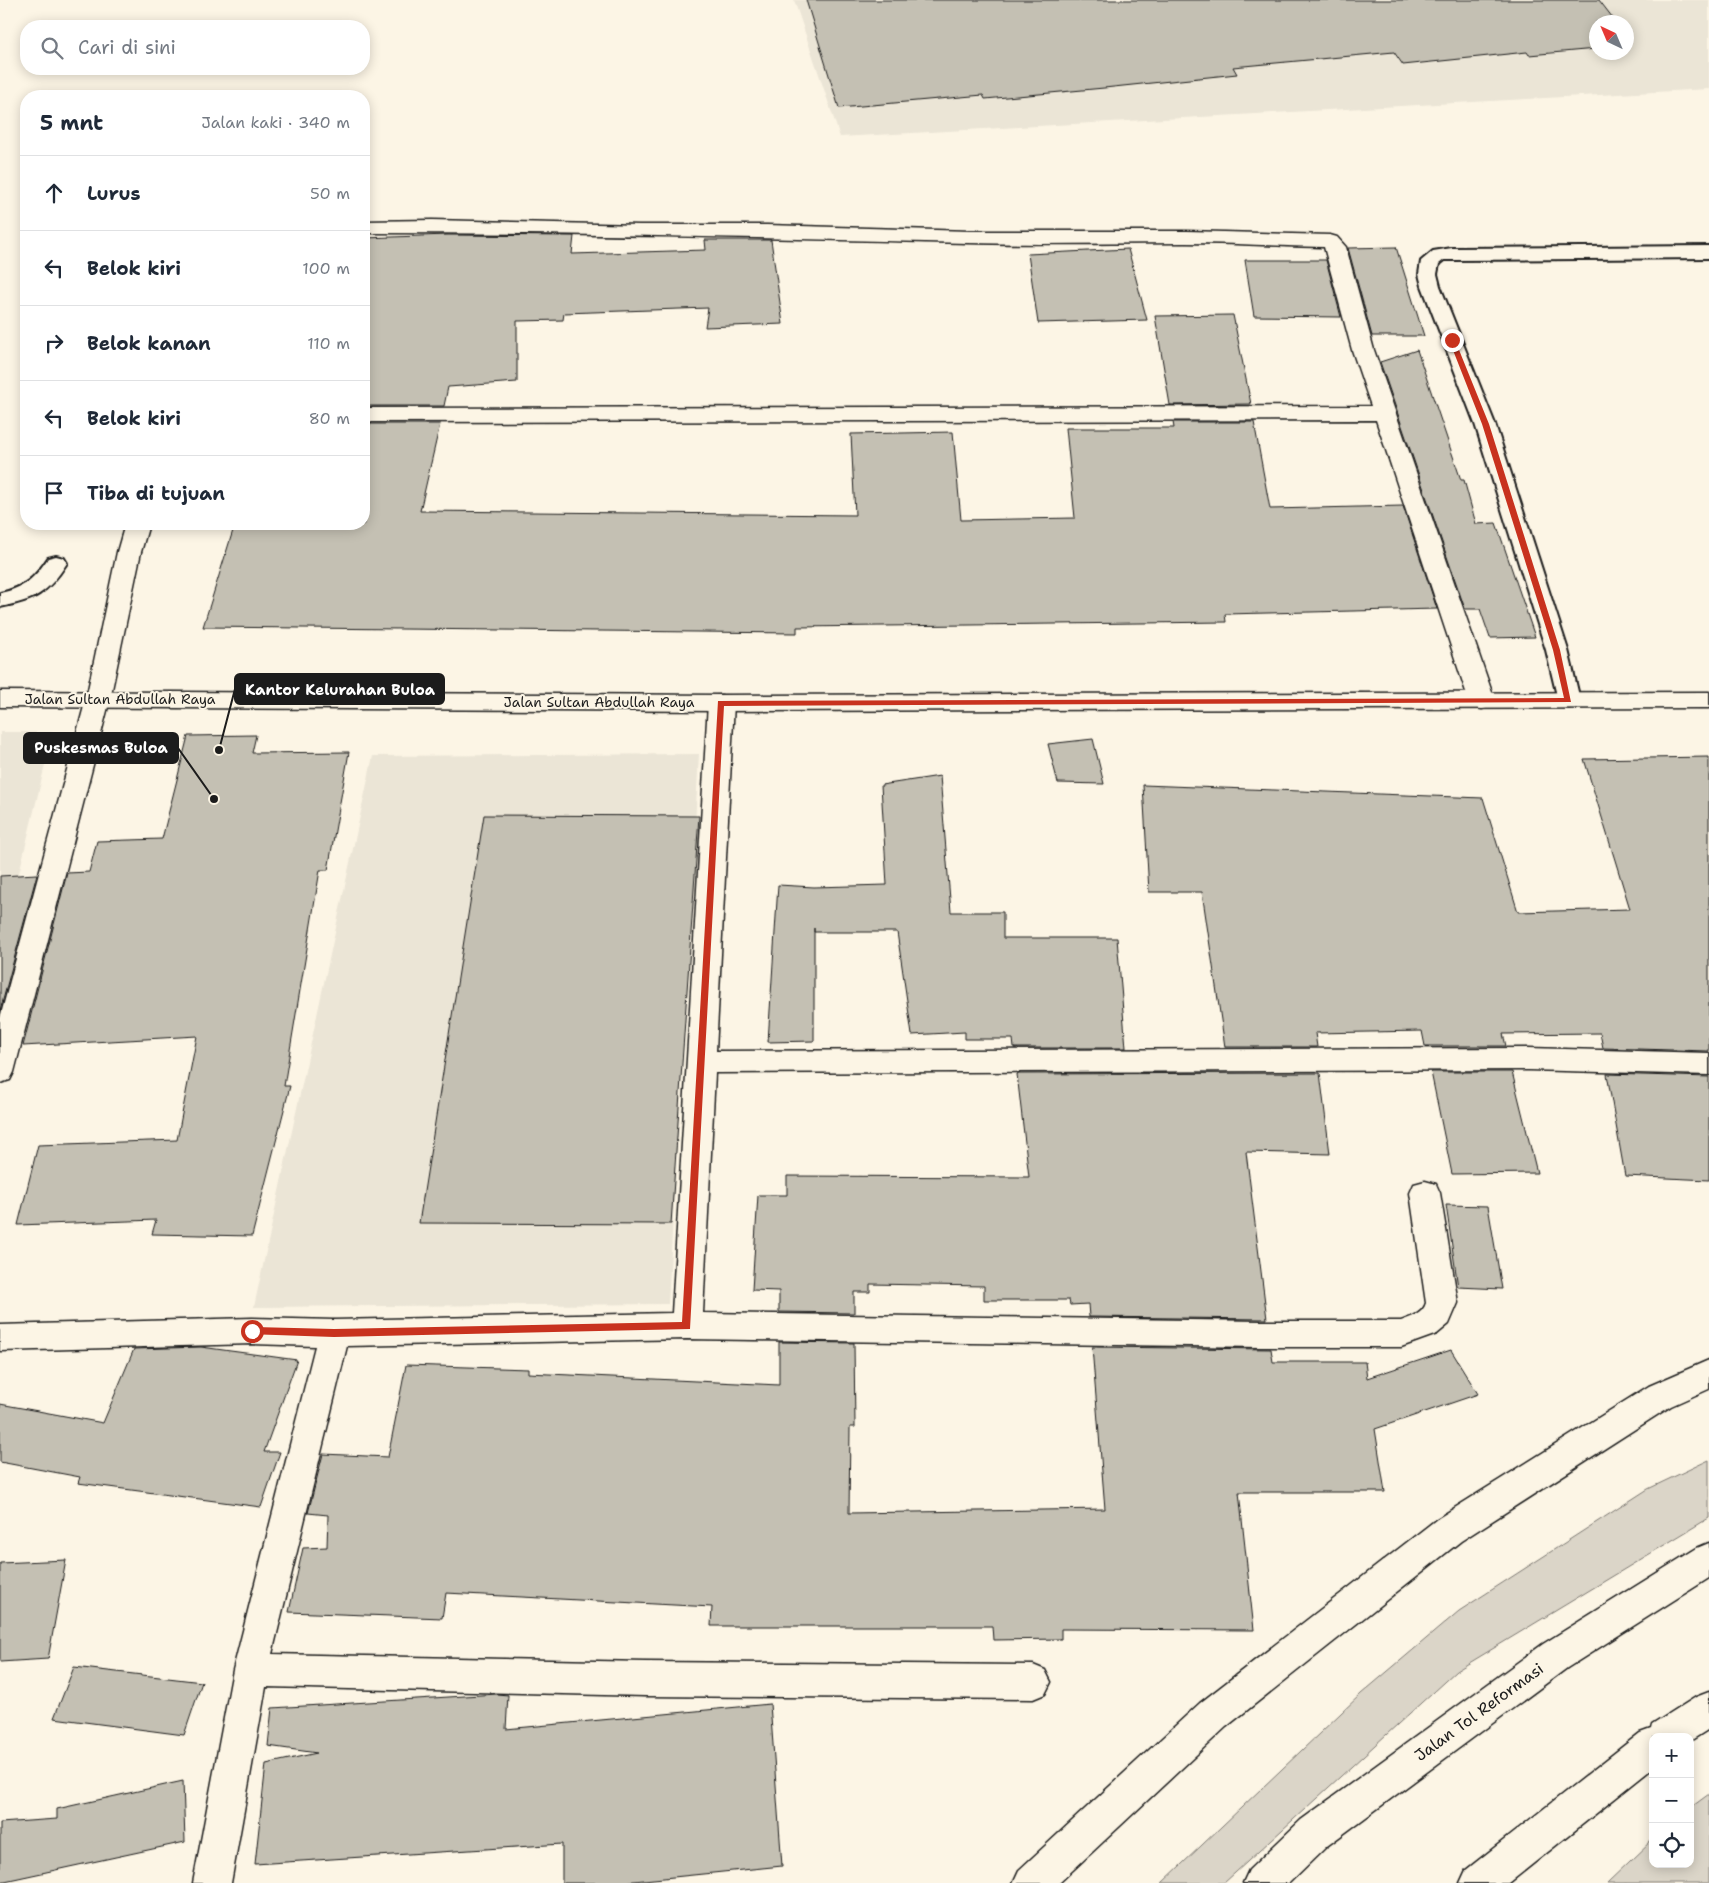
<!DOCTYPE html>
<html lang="id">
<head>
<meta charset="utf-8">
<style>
	:root { --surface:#fff; --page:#f6f6f7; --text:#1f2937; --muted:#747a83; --line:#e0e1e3 }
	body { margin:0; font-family:"Shantell Sans",sans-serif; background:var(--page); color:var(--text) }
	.controls { position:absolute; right:15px; bottom:15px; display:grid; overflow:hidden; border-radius:10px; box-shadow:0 2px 12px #0003 }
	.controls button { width:45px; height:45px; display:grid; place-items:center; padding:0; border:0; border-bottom:1px solid var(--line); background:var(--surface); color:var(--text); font:25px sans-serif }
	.compass { position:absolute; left:1589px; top:15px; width:45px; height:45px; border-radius:50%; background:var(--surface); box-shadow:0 2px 12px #0003; rotate:316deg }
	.stop { position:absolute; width:15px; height:15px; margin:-11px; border:4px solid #c8321e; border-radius:50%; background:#fff }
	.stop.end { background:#c8321e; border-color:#fff; box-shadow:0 1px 5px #0008 }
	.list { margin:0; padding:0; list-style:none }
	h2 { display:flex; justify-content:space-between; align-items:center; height:65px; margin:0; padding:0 20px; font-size:21px }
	h2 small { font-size:16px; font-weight:400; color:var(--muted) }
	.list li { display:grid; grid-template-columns:32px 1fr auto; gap:15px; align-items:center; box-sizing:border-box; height:75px; padding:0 20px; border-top:1px solid var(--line) }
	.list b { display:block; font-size:19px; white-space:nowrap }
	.list em { font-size:16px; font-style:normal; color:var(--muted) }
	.icon { flex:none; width:28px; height:28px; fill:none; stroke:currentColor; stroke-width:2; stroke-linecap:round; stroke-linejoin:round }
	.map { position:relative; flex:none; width:1709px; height:1883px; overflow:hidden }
	.search { position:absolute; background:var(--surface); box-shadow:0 2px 12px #0003; left:20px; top:20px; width:350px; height:55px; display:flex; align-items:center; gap:12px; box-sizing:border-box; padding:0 18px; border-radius:20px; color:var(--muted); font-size:19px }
	.panel { position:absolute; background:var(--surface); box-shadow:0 2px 12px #0003; left:20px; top:90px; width:350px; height:440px; border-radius:20px }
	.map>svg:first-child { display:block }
	.built { fill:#ebe5d6; fill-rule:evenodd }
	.green { fill:#dbd5c8; stroke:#7c7872 }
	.building { fill:#c4c0b3; stroke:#1c1c1c }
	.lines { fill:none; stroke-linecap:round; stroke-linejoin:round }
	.service-casing { stroke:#1c1c1c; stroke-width:4 }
	.minor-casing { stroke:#1c1c1c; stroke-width:3 }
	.secondary-casing { stroke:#1c1c1c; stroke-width:3 }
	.motorway-casing { stroke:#1c1c1c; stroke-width:3 }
	.service { fill:#fcf5e5; fill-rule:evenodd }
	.minor { fill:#fcf5e5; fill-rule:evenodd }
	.secondary { fill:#fcf5e5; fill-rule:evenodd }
	.motorway { fill:#fcf5e5; fill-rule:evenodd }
	.route { fill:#c8321e }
	.labels { text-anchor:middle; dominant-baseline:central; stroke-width:4; stroke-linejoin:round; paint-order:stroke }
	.street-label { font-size:14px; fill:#1c1c1c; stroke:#fcf5e5 }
	.near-street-label { font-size:16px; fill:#1c1c1c; stroke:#fcf5e5 }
	.leader { fill:none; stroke:#1c1c1c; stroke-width:2 }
	.callout-dot { fill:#1c1c1c; stroke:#fcf5e5; stroke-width:2 }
	.callout { fill:#1c1c1c; stroke:#1c1c1c; stroke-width:2 }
	.callout-label { font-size:15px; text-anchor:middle; font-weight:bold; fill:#fff }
</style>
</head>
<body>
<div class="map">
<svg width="1709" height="1883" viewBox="0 0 1709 1883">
	<rect width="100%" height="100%" fill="#fcf5e5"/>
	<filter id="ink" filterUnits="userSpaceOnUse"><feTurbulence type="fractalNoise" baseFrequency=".02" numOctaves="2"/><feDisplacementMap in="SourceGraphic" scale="10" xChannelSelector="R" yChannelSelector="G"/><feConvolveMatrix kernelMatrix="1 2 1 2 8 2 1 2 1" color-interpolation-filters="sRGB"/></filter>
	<g filter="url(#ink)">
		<g class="built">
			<path d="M794 0H1709V89L840 137ZM1596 22H1626V52H1596Z"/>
			<path d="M0 732H53L0 952Z"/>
			<path d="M699 754 668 1304 254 1307 373 756Z"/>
		</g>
		<g class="green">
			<path d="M1709 1460V1518L1456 1671 1224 1883H1162L1361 1694 1459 1611 1648 1489Z"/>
			<path d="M1709 1794V1883H1607L1653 1839V1864H1690V1808Z"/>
		</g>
		<g class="building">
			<path d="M806 0H1599L1616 22H1596V49L1529 55 1527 52 1403 65 1394 52 1233 67 1237 74 1104 88 985 99 983 95 839 108Z"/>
			<path d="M448 235 574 236 572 254 706 250 705 240H771L783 324 705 327 708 308 564 313 563 320 517 321V382L448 387 444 406H364V238Z"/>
			<path d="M1396 247 1424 336H1372L1348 248Z"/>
			<path d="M1128 249 1147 320 1038 323 1028 254Z"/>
			<path d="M1245 260H1326L1341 317 1254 316Z"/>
			<path d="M1233 315 1251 404 1170 405 1155 316Z"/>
			<path d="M1417 350 1461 480H1464L1476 524 1496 523 1535 637 1490 638 1480 609H1465L1380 362Z"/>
			<path d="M1173 422H1254L1270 509 1403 506 1437 609 1225 614 1226 622 797 627V633L203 627 235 524H364V424H440L420 511 855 515 851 434 953 432 961 520 1075 518 1066 428H1174Z"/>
			<path d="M256 735 252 753 349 752 328 870H320L284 1086H290L252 1236 152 1234 156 1220 18 1225 38 1145 177 1140 197 1036 23 1046 67 873 89 872 97 841 162 839 188 736Z"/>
			<path d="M1093 739 1104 784 1058 783 1048 744Z"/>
			<path d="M1709 757V1051L1603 1048 1600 1033 1503 1034 1506 1046H1425L1422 1031 1315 1033 1317 1047H1225L1202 892H1149L1143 785 1483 798 1518 912 1630 909 1584 759Z"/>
			<path d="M940 776 951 912H1003V938H1117L1126 1048H1014L1013 1039H965V1032L912 1035 897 932H814V928V1041L768 1042 778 885 814 887 887 885 881 785Z"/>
			<path d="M484 815 699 816 671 1224 419 1223Z"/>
			<path d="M37 874 0 1011V876Z"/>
			<path d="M1431 1072H1512L1537 1173 1452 1174Z"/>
			<path d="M1320 1073 1330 1154 1246 1152 1267 1319 1089 1317 1088 1304 1070 1305 1069 1300H984V1286L870 1284V1292H854V1313L779 1312V1291L752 1290 758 1195H787V1176L1029 1177 1017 1074Z"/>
			<path d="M1607 1074 1709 1077V1180L1625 1176Z"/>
			<path d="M1446 1205 1488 1206 1502 1289 1458 1287Z"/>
			<path d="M779 1342 854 1343 855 1427H850L849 1513 1105 1509 1092 1347 1271 1349 1273 1362H1365L1367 1378 1451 1350 1478 1394 1375 1429 1385 1492H1239L1254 1630 1061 1629V1639L993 1640 992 1626H711L712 1607 446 1593 442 1618 289 1612 303 1548 327 1547 328 1515 308 1513 323 1454 388 1457 406 1365 528 1369V1373L779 1385Z"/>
			<path d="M201 1347 297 1360 264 1452H280L261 1507 78 1483 80 1477 0 1462V1404L103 1423 134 1349Z"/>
			<path d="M66 1560 48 1659 0 1662V1563Z"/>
			<path d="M74 1667 202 1682 184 1735 54 1718Z"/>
			<path d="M497 1694 508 1695 506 1729 770 1704 782 1866 614 1883H562V1844L255 1864 266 1764 317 1753 268 1746 272 1708Z"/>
			<path d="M183 1781 185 1842 0 1882V1823L57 1819V1809Z"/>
		</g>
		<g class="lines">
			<defs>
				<g id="service">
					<path d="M1709 246V258L1452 260H1444L1439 264 1437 274 1440 286 1495 424 1568 650 1580 700 1577 705 1569 708 1561 705 1558 700 1546 650 1475 424 1422 286 1419 274 1421 261 1433 251 1452 248Z"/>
					<path d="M56 556 64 558 67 563C47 594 35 600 0 607V593C24 588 35 578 48 558Z"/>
				</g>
				<g id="minor">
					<path d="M432 220 640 225H767L970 231H1187L1330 235 1337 237 1346 247 1374 350 1495 701 1491 707 1482 709 1473 707 1469 701 1376 420 364 422V408L1371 406 1352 350 1324 247C1278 246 1231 243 1184 243 1112 243 1040 245 967 243 766 238 565 233 364 233V221Z"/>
					<path d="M125 524H149L141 552 110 699 14 1072 10 1080 0 1083V1018L86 699 117 552Z"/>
					<path d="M721 695 730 697 734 703 716 1051 1528 1048 1709 1053V1075L1528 1070 715 1073 703 1313 1261 1321H1401C1411 1317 1423 1314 1426 1303L1410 1193 1414 1184 1425 1181 1436 1184 1440 1193 1458 1303 1449 1324 1437 1334 1401 1347H1261L687 1339 347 1346 272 1654 645 1662 1033 1665 1045 1670 1051 1682 1045 1694 1033 1699 645 1696 266 1687 231 1883H193L233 1670 315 1346 252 1344 0 1351V1325L252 1318 334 1320 672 1313 708 703 712 697Z"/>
				</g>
				<path id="secondary" d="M0 691 721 695 1709 692V708L721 711 0 707Z"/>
				<g id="motorway">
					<path d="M1709 1360V1389L1671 1406 1461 1541 1226 1727 1059 1883H1013L1019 1870 1200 1703 1437 1519 1649 1386Z"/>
					<path d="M1709 1543V1578L1567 1668 1327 1846 1289 1883H1243L1249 1870 1301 1820 1543 1644 1697 1548Z"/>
					<path d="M1709 1692V1729L1690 1741V1737H1653V1768L1509 1883H1460L1466 1870 1640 1733 1651 1729 1652 1725 1696 1697Z"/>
				</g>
			</defs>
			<use href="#service" class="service-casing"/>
			<use href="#minor" class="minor-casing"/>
			<use href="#secondary" class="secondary-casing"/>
			<use href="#motorway" class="motorway-casing"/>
			<use href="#service" class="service"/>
			<use href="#minor" class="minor"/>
			<use href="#secondary" class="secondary"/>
			<use href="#motorway" class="motorway"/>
		</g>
	</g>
	<path class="route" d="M1452 338 1455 340 1489 424 1560 650 1571 702 724 706 690 1329 334 1337 249 1334 247 1331 252 1327 334 1329 682 1322 718 701 1564 698 1553 650 1482 424 1449 340Z"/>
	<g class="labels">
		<g class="street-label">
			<text x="120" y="699">Jalan Sultan Abdullah Raya</text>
			<text x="599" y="702">Jalan Sultan Abdullah Raya</text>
		</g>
		<g class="near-street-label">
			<text transform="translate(1479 1712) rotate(-36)">Jalan Tol Reformasi</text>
		</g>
	</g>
	<path class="leader" d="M219 750L235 689M214 799L178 748"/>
	<g class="callout-dot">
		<circle cx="219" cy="750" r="5"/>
		<circle cx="214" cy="799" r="5"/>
	</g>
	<g class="callout">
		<rect x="235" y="674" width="209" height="30" rx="5"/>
		<rect x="24" y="733" width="154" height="30" rx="5"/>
	</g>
	<g class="callout-label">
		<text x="340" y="695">Kantor Kelurahan Buloa</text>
		<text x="101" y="753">Puskesmas Buloa</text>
	</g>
</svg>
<div class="controls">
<button>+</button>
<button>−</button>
<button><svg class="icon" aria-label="locate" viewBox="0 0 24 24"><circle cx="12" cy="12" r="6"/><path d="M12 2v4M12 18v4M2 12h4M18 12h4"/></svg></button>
</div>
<svg class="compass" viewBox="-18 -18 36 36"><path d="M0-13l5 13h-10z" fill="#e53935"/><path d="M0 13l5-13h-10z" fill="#747a83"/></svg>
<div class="stop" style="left:252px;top:1331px"></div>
<div class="stop end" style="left:1452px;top:340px"></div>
<div class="search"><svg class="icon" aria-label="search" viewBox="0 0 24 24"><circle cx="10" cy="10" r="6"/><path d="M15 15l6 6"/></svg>Cari di sini</div>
<section class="panel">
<h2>5 mnt<small>Jalan kaki · 340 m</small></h2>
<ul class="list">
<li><svg class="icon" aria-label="ahead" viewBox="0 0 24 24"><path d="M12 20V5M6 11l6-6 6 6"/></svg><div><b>Lurus</b></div><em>50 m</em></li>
<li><svg class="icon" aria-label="left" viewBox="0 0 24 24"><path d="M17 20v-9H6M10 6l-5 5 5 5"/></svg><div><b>Belok kiri</b></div><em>100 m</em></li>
<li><svg class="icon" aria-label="right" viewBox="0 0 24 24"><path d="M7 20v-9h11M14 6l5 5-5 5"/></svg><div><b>Belok kanan</b></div><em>110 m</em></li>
<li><svg class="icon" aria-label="left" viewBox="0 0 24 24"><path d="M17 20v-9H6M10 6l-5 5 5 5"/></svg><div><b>Belok kiri</b></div><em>80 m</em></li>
<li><svg class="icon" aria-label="arrive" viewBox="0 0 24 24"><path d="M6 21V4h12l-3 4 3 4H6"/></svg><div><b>Tiba di tujuan</b></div></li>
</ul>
</section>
</div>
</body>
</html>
